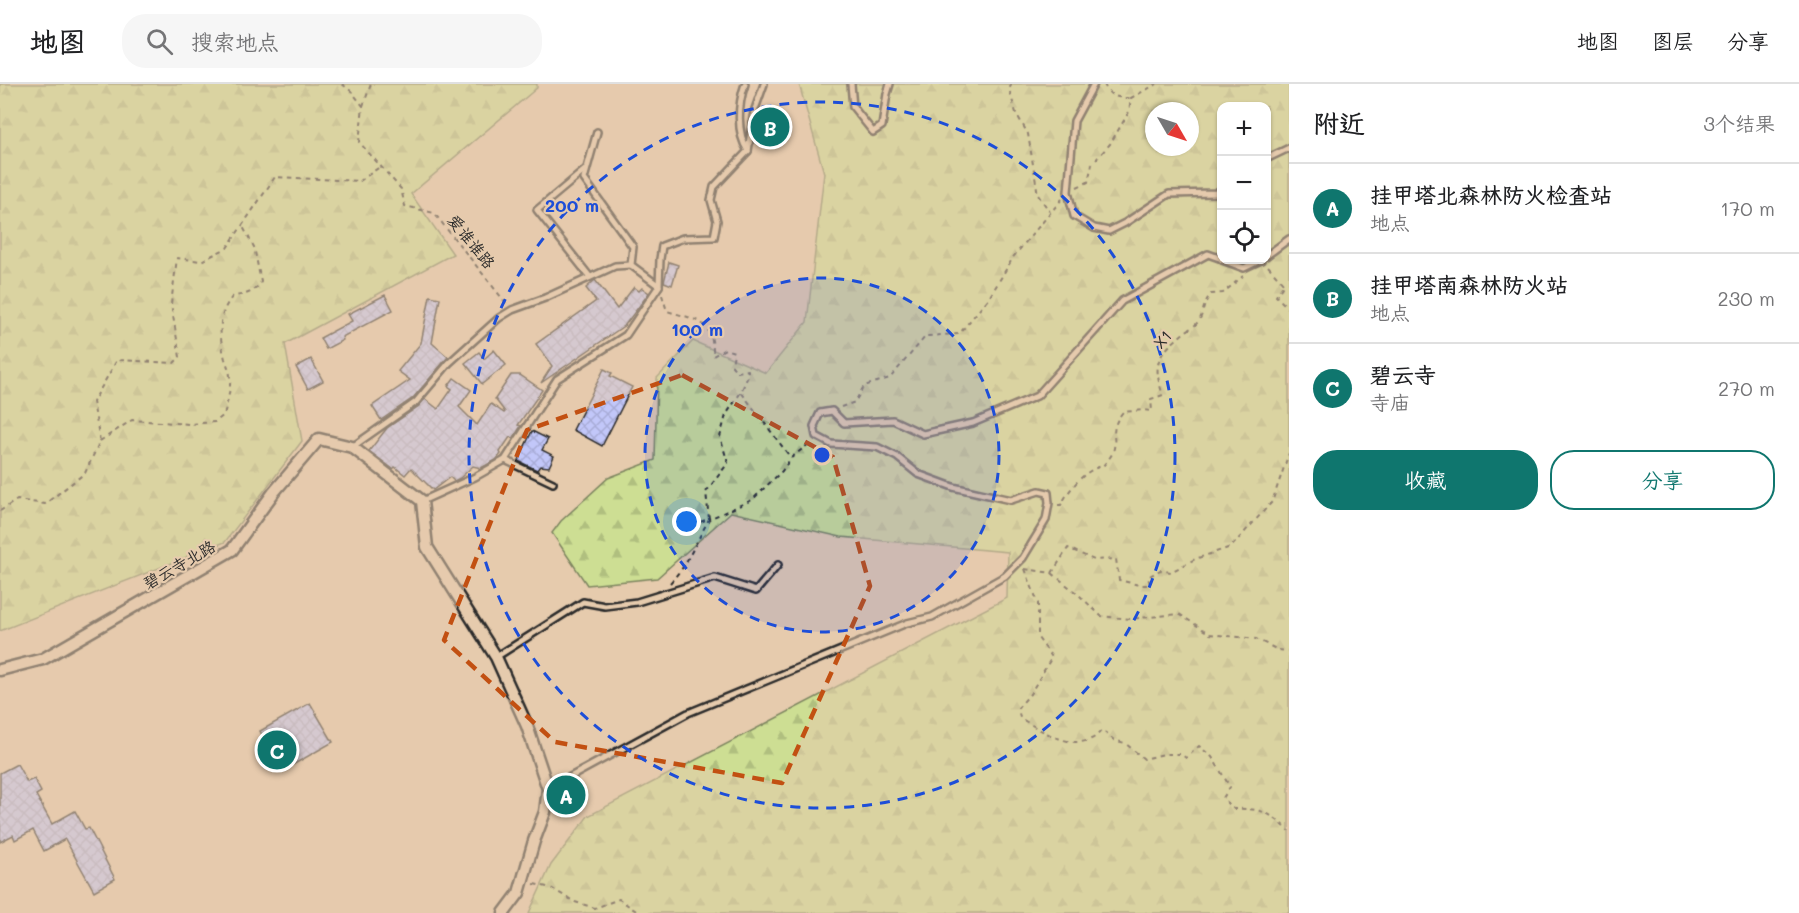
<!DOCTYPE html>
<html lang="zh">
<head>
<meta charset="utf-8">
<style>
	:root { --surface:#fff; --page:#f6f6f6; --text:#202124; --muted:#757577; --line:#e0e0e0; --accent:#0f766e }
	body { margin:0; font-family:Mali,"LXGW WenKai TC",sans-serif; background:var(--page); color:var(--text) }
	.controls { position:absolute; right:18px; top:18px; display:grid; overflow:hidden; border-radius:12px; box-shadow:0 2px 4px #0004 }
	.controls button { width:54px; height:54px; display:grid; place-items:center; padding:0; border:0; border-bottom:2px solid var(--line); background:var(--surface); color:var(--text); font:30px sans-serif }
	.compass { position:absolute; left:1145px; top:18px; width:54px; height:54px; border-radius:50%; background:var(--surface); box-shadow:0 2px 4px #0004; rotate:129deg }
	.you { position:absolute; left:687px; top:438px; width:21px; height:21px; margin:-15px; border:4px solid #fff; border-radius:50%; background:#1a73e8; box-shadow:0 0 0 9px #1a73e833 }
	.badge { display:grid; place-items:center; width:39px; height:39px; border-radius:50%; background:var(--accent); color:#fff; font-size:20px; font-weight:700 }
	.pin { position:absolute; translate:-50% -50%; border:3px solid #fff; box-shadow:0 2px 6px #0006 }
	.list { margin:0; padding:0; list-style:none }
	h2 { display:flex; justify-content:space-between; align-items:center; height:78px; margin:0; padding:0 24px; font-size:26px }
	h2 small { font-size:20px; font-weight:400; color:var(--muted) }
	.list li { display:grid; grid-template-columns:39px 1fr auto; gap:18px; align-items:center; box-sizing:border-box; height:90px; padding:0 24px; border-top:2px solid var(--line) }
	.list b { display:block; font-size:22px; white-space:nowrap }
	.list p { margin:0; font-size:20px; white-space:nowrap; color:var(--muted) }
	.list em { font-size:20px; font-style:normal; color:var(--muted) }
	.actions { display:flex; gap:12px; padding:18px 24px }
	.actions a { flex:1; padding:14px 0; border:2px solid var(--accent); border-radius:24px; text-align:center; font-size:21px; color:var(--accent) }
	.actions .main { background:var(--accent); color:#fff }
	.icon { flex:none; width:33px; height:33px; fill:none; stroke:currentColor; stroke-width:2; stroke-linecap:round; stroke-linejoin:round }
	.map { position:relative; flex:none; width:1289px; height:829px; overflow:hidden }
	header { display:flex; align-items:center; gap:36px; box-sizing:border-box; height:84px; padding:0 30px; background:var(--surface); border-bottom:2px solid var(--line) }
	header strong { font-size:28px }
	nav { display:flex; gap:33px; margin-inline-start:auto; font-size:21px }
	.search { width:420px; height:54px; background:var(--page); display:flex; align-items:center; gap:15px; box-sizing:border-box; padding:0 21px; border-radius:24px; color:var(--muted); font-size:22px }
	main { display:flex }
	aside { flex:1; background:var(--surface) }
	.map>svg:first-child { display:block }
	.forest { fill:url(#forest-firs); stroke:#7c845f; stroke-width:1.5; fill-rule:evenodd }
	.building { fill:url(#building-cross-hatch); stroke:#2b2b2b; stroke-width:1.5 }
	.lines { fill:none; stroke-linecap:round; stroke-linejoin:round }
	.service-casing { stroke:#2b2b2b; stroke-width:10 }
	.minor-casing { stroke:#2b2b2b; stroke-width:15 }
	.path { stroke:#2b2b2b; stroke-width:2; stroke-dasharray:4.5 4.5; stroke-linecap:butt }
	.service { stroke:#e6cbad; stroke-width:5 }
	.minor { stroke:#e6cbad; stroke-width:10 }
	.marked { fill:none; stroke:#c25012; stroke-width:4.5; stroke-dasharray:12 8; stroke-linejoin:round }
	.ring { fill:none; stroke:#1d4ed8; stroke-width:3; stroke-dasharray:10 8 }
	.labels { text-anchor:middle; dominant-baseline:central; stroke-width:4.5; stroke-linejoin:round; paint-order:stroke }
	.street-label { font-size:16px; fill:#2b2b2b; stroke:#e6cbad }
	.centre { fill:#1d4ed8; stroke:#e6cbad; stroke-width:3 }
	.ring-label { font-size:18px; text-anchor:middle; font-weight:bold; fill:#1d4ed8; stroke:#e6cbad; stroke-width:4.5; stroke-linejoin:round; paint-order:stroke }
</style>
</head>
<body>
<header>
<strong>地图</strong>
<div class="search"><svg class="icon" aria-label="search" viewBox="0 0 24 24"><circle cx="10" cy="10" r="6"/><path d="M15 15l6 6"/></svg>搜索地点</div>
<nav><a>地图</a><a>图层</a><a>分享</a></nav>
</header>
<main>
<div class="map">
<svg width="1289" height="829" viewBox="0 0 1289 829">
	<defs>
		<pattern id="forest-firs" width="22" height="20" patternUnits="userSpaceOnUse" patternTransform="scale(1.5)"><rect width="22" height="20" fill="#cdde93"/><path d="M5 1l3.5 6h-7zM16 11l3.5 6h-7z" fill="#b0bf7f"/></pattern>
		<pattern id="building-cross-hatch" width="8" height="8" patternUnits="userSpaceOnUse" patternTransform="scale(1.5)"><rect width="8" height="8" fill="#c2c7f9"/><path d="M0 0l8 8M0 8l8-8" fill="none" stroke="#a7abd6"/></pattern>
	</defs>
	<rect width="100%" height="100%" fill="#e6cbad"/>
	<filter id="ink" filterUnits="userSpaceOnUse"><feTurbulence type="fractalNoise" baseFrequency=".0167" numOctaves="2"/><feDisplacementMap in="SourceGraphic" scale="12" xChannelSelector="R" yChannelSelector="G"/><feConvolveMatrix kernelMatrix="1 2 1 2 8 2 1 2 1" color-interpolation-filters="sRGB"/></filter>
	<g filter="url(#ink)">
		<g class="forest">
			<path d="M0 0H537V4L411 110 453 170 285 260 302 357 225 458 0 547Z"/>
			<path d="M799 0H1289V829H529L551 781 588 732 1007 514 1008 468 841 453 731 428 657 494 587 501 552 449 561 437 608 394 655 376 657 294 693 257 766 289 807 238 824 89ZM1222 22H1266V176H1222ZM1154 27H1190V63H1154Z"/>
		</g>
		<g class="building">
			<path d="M781 30V54H758V32Z"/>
			<path d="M669 178 678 181 672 201 664 198Z"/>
			<path d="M595 196 617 225 634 203 639 207 642 204 649 209 625 241 541 299 552 282 536 260 596 217 586 204Z"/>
			<path d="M385 211 393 226 342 253 343 256 326 265 320 254 352 237 348 230Z"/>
			<path d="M430 212 440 214 432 259 448 273 413 314 381 336 372 322 410 296 398 287 421 259Z"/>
			<path d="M494 266 506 281 482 300 465 279 479 268 484 275Z"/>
			<path d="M311 275 323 297 308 305 296 283Z"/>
			<path d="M604 285 612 289 610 292 632 303 602 362 573 346Z"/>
			<path d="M511 291H520L542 306 518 341 521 342 513 355 510 353 500 368 501 370 496 376 481 384 473 382 460 394 454 397 450 393 433 406 411 384 405 391 395 383 393 385 369 367 387 344 419 322 425 315 438 325 452 305 448 302 454 294 471 306 459 323 477 341 491 320 504 329 505 328 495 315Z"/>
			<path d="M532 347 548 355 542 366 554 372 549 383 540 382 537 386 518 377Z"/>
			<path d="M310 619 333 658 282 687 260 647Z"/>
			<path d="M17 680 27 698 34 695 41 708 36 711 52 740 75 727 85 745 89 744 115 795 94 807 65 755 44 767 33 746 15 756 13 751 0 758V689Z"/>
			<path d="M574 700 579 711 559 721 555 710Z"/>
		</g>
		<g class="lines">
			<defs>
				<g id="service">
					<path d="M745 0C738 20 736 49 748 67"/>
					<path d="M851 0 853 23 873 48 882 42 887 10 890 0"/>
					<path d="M1094 0 1074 37 1068 108 1074 132 1094 144 1109 147 1125 139 1169 110 1216 109 1222 105"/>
					<path d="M597 48 584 95 633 163 631 181 659 202"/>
					<path d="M1266 75 1289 64"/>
					<path d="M585 86 537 126 590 193"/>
					<path d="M1266 172 1289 155"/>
					<path d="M1222 176 1244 184 1261 176"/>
					<path d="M352 363 416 318 449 279 499 234 512 226 545 214 615 182 631 181"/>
					<path d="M505 376 553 399"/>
					<path d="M422 417 475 393 505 376 557 295 626 251 659 202 660 175 662 162 683 154 714 153 717 137 711 116 714 103 748 67 754 28 764 0"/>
					<path d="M496 573 583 518 605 522 637 518 715 494 756 507 778 481"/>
					<path d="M548 705 688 629 907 539 932 533 1005 492 1023 474 1046 436 1049 419 1048 409 1039 407 1011 416 953 403 918 390 897 373 877 363 831 360 816 352 814 342 820 329 832 327 844 339 893 336 923 350 973 339 1037 312 1122 217 1208 170 1222 175"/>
				</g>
				<path id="minor" d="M0 586 43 575 232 466 274 408 319 355 352 363 422 417 427 463 496 573 527 642 548 705 545 728 534 757 519 809 504 829"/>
			</defs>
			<use href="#service" class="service-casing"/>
			<use href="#minor" class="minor-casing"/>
			<g class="path">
				<path d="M342 0 351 7 363 22 359 58 401 105 405 122 434 129 506 219"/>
				<path d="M1012 0 1009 5 1016 29 1028 50 1038 111 1050 128"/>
				<path d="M1104 0C1109 13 1118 14 1130 14"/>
				<path d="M363 22 371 0"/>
				<path d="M1077 103 1088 98 1092 80 1110 60 1129 28 1131 14 1157 0"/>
				<path d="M1268 182 1284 200 1276 212 1289 225"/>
				<path d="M662 211 667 227C696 236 714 235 713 272L725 265 734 268 732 282 737 288 748 286V292L741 308 791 374"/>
				<path d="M841 323 855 318 864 302 890 294 926 252 959 250 989 214 1014 172 1062 115"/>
				<path d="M100 357 132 336 189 340 215 338 224 331C227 319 231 306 230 293 230 287 227 281 225 275 219 252 217 230 233 212 245 211 254 209 261 198L254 163 242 141"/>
				<path d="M1058 421H1061C1069 405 1085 385 1103 382 1106 378 1110 374 1112 370 1119 356 1107 347 1123 328L1143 326 1152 327 1151 315 1163 311C1151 277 1159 270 1185 248 1189 245 1194 243 1197 239 1204 232 1202 220 1211 210L1223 209 1243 192"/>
				<path d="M0 427 17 416 45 420 85 389 100 357 93 318 117 276 174 279 180 273 171 220 177 174 201 177 227 164 275 93 360 97 381 82"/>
				<path d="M675 446 709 435 706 408 728 379 720 353 726 331 741 308"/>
				<path d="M1025 485 1038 519V554L1052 573 1030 610 1018 624 1020 634C1039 645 1069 666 1091 655 1095 654 1099 649 1102 646L1114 656 1125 659 1144 675 1164 670H1181L1186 674 1199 662 1212 673 1230 703 1223 714 1234 725C1261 724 1270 728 1289 747"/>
				<path d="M1025 485 1052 489 1068 464 1094 476 1116 475 1119 496 1139 501H1150L1148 493 1160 486 1171 488 1195 475 1231 463 1272 418 1289 369"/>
				<path d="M1052 489 1080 512 1101 532 1130 535 1179 530 1210 550 1256 555 1278 566 1289 567"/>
				<path d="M670 499 684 482 709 435 752 416 782 387 791 374 810 359"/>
				<path d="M534 800 551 804 575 818 595 824 619 815 639 829"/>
			</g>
			<use href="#service" class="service"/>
			<use href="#minor" class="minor"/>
		</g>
	</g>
	<path d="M0 0H1289V829H0ZM682 291 833 373 870 502 782 699 555 658 444 556 527 346Z" fill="#e6cbad" fill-opacity=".55" fill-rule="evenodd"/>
	<path class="marked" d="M682 291 833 373 870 502 782 699 555 658 444 556 527 346Z"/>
	<circle cx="822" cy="371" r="177" fill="#1d4ed8" fill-opacity=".12"/>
	<g class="ring">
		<circle cx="822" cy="371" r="177"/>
		<circle cx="822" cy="371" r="353"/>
	</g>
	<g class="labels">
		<g class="street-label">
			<text transform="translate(472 157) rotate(51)">爱谁谁路</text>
			<text transform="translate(1162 255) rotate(-48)">X1</text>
			<text transform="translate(179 480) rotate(-30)">碧云寺北路</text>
		</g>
	</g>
	<circle cx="822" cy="371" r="9" class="centre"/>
	<g class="ring-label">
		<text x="572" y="128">200 m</text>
		<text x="697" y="252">100 m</text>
	</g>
</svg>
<div class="controls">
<button>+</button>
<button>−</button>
<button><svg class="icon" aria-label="locate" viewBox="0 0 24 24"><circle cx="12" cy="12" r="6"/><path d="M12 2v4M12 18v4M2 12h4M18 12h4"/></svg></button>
</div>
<svg class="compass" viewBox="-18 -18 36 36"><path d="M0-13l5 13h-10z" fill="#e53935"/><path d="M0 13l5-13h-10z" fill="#757577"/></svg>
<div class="you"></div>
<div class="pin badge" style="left:566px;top:711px">A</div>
<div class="pin badge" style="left:770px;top:43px">B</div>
<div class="pin badge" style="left:277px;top:666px">C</div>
</div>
<aside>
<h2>附近<small>3个结果</small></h2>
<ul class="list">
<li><span class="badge">A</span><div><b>挂甲塔北森林防火检查站</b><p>地点</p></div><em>170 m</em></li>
<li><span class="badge">B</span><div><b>挂甲塔南森林防火站</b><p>地点</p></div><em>230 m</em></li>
<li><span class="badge">C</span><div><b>碧云寺</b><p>寺庙</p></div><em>270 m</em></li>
</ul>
<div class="actions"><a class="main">收藏</a><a>分享</a></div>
</aside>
</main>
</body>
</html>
